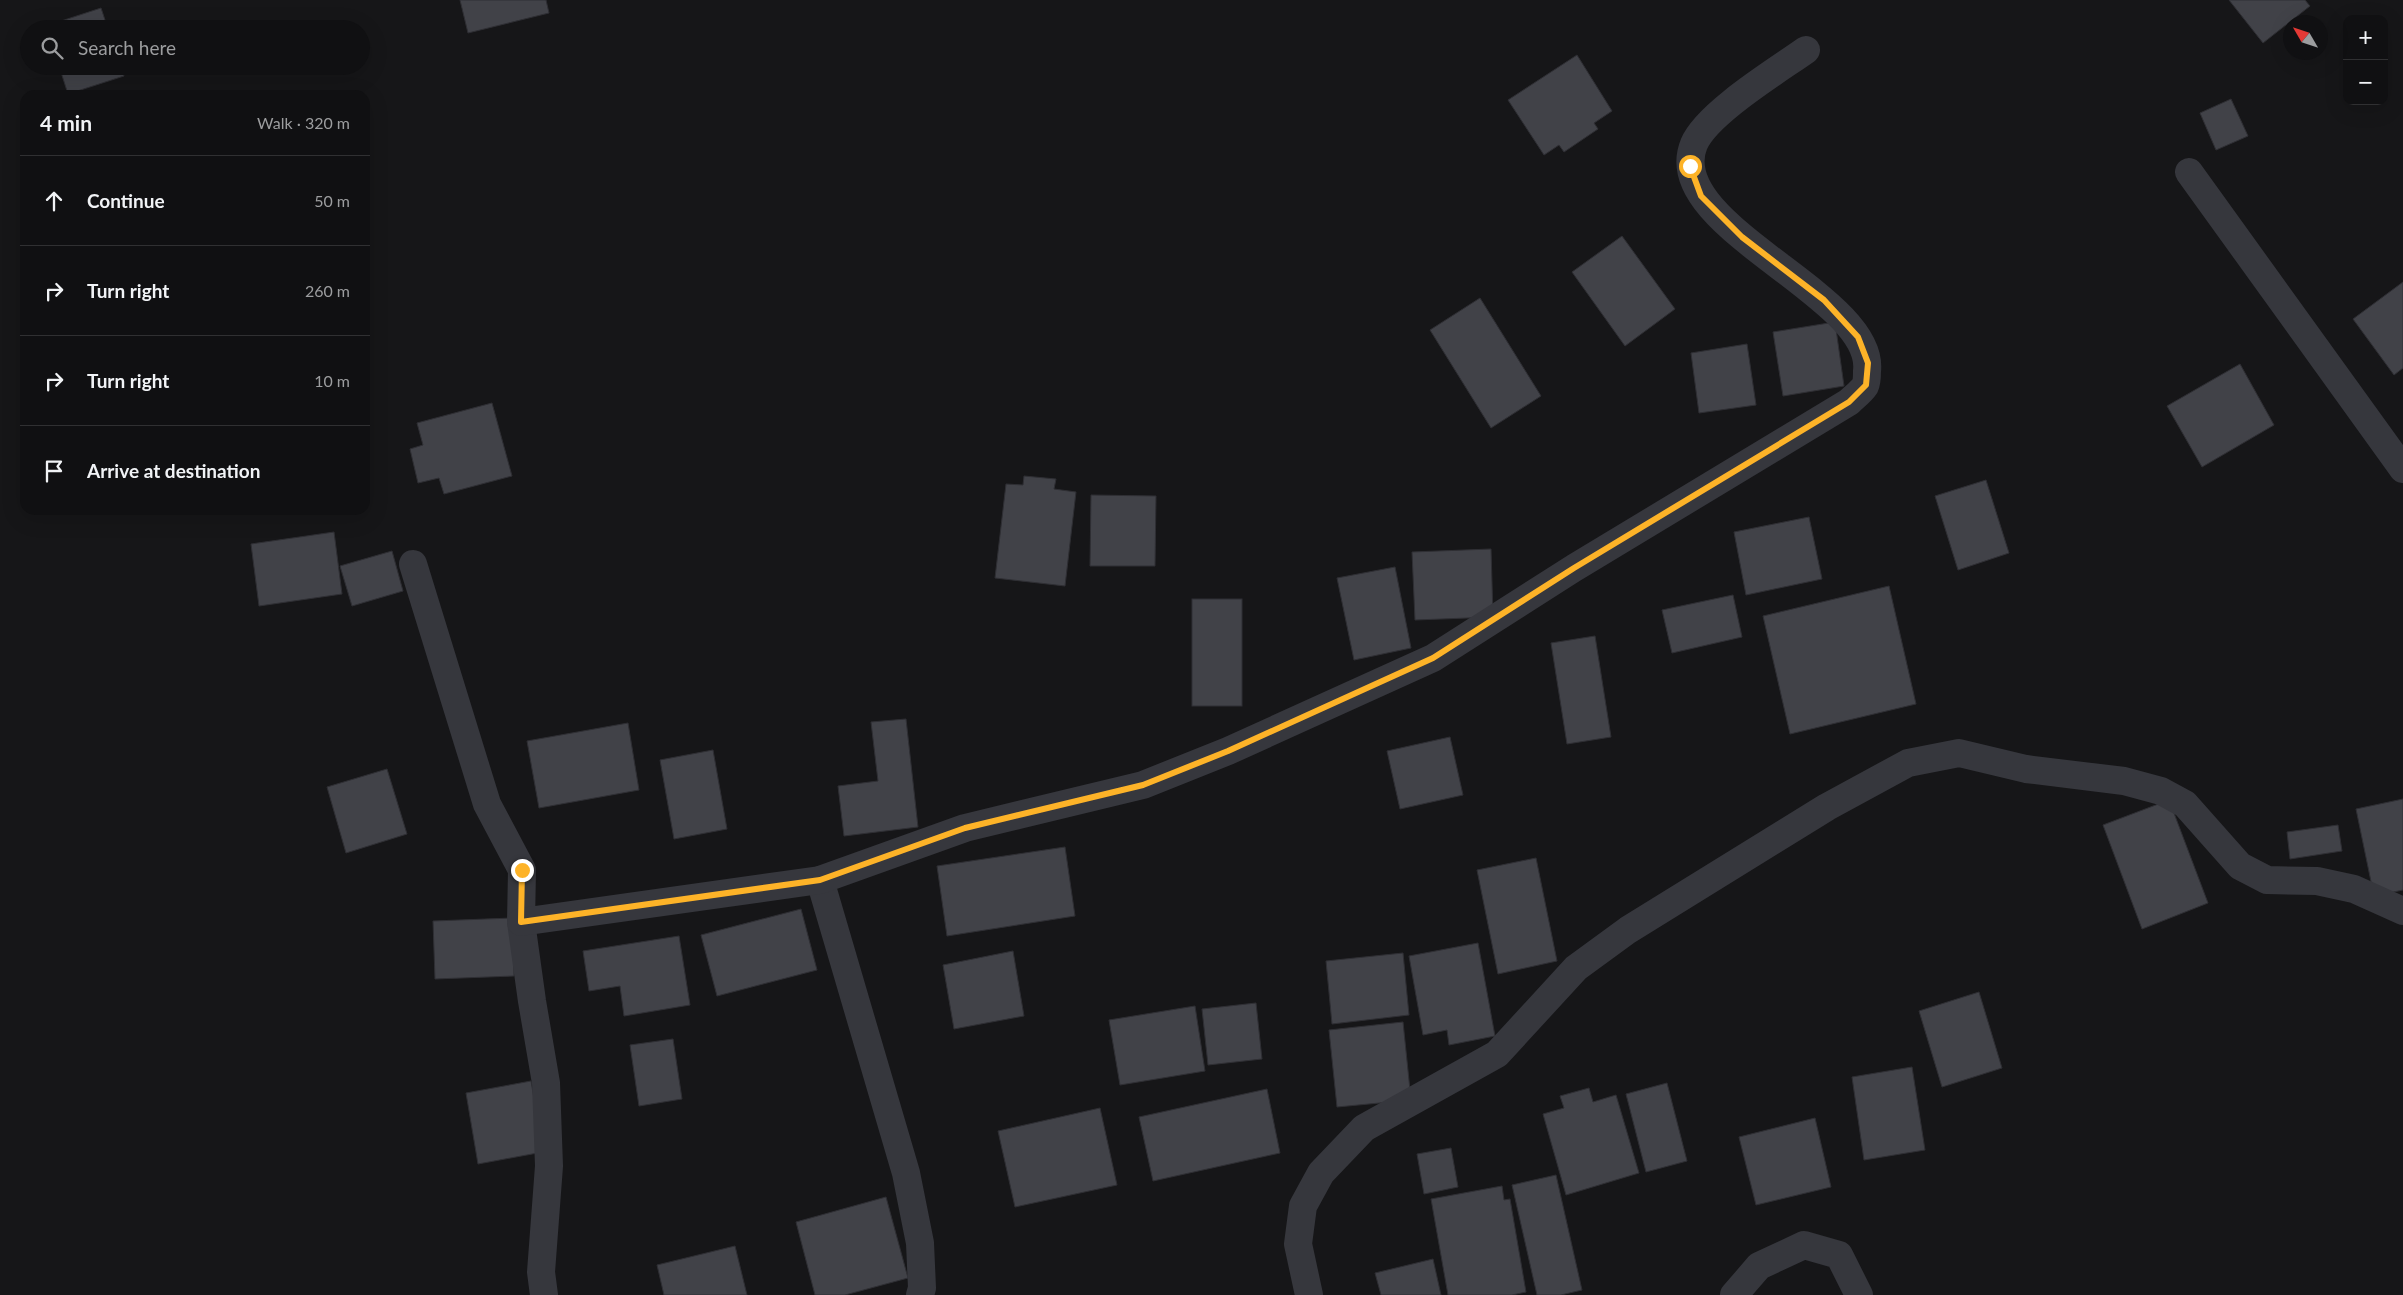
<!DOCTYPE html>
<html lang="en">
<head>
<meta charset="utf-8">
<style>
	:root { --surface:#101012; --page:#19191b; --text:#f1f3f6; --muted:#9c9d9f; --line:#303032 }
	body { margin:0; font-family:Lato,sans-serif; background:var(--page); color:var(--text) }
	.controls { position:absolute; right:15px; top:15px; display:grid; overflow:hidden; border-radius:10px; box-shadow:0 5px 20px #0002 }
	.controls button { width:45px; height:45px; display:grid; place-items:center; padding:0; border:0; border-bottom:1px solid var(--line); background:var(--surface); color:var(--text); font:25px sans-serif }
	.compass { position:absolute; left:2283px; top:15px; width:45px; height:45px; border-radius:50%; background:var(--surface); box-shadow:0 5px 20px #0002; rotate:309deg }
	.stop { position:absolute; width:15px; height:15px; margin:-11px; border:4px solid #fdb328; border-radius:50%; background:#fff }
	.stop.end { background:#fdb328; border-color:#fff; box-shadow:0 1px 5px #0008 }
	.list { margin:0; padding:0; list-style:none }
	h2 { display:flex; justify-content:space-between; align-items:center; height:65px; margin:0; padding:0 20px; font-size:21px }
	h2 small { font-size:16px; font-weight:400; color:var(--muted) }
	.list li { display:grid; grid-template-columns:32px 1fr auto; gap:15px; align-items:center; box-sizing:border-box; height:90px; padding:0 20px; border-top:1px solid var(--line) }
	.list b { display:block; font-size:19px; white-space:nowrap }
	.list em { font-size:16px; font-style:normal; color:var(--muted) }
	.icon { flex:none; width:28px; height:28px; fill:none; stroke:currentColor; stroke-width:2; stroke-linecap:round; stroke-linejoin:round }
	.map { position:relative; flex:none; width:2403px; height:1295px; overflow:hidden }
	.search { position:absolute; background:var(--surface); box-shadow:0 5px 20px #0002; left:20px; top:20px; width:350px; height:55px; display:flex; align-items:center; gap:12px; box-sizing:border-box; padding:0 18px; border-radius:28px; color:var(--muted); font-size:19px }
	.panel { position:absolute; background:var(--surface); box-shadow:0 5px 20px #0002; left:20px; top:90px; width:350px; height:425px; border-radius:15px }
	.map>svg:first-child { display:block }
	.building { fill:#414248; stroke:#2f2f34 }
	.lines { fill:none; stroke-linecap:round; stroke-linejoin:round }
	.street { stroke:#36373d; stroke-width:28 }
	.route { stroke:#fdb328; stroke-width:6 }
</style>
</head>
<body>
<div class="map">
<svg width="2403" height="1295" viewBox="0 0 2403 1295">
	<rect width="100%" height="100%" fill="#161618"/>
	<g class="building">
		<path d="M460 0H546L549 13 468 33Z"/>
		<path d="M2229 0H2305L2310 6 2263 43Z"/>
		<path d="M101 8 108 29H46V26Z"/>
		<path d="M1577 55 1612 111 1594 123 1598 129 1564 152 1559 145 1544 155 1508 100Z"/>
		<path d="M59 66H120L124 76 68 94Z"/>
		<path d="M2231 99 2248 136 2216 150 2200 113Z"/>
		<path d="M1622 236 1675 309 1625 346 1572 272Z"/>
		<path d="M2403 282V368L2394 375 2353 319Z"/>
		<path d="M1480 298 1541 396 1491 428 1430 330Z"/>
		<path d="M1835 322 1844 386 1783 396 1773 332Z"/>
		<path d="M1747 344 1756 405 1699 413 1691 353Z"/>
		<path d="M2240 364 2274 425 2202 467 2167 406Z"/>
		<path d="M492 403 512 476 444 494 439 478 418 483 410 449 423 445 417 423Z"/>
		<path d="M1024 476 1056 479 1054 489 1076 492 1065 586 995 578 1006 484 1023 485Z"/>
		<path d="M1986 480 2009 553 1958 570 1935 496Z"/>
		<path d="M1091 495 1156 496 1155 566H1090Z"/>
		<path d="M1809 517 1822 579 1746 595 1734 532Z"/>
		<path d="M334 532 342 594 259 606 251 544Z"/>
		<path d="M1491 549 1493 617 1415 620 1412 552Z"/>
		<path d="M392 551 403 591 352 606 340 566Z"/>
		<path d="M1395 567 1411 648 1354 660 1337 578Z"/>
		<path d="M1889 586 1916 704 1790 734 1763 616Z"/>
		<path d="M1733 595 1742 637 1672 653 1662 610Z"/>
		<rect x="1192" y="599" width="50" height="107"/>
		<path d="M1595 636 1611 737 1567 744 1551 643Z"/>
		<path d="M906 719 918 827 844 836 838 786 878 781 871 722Z"/>
		<path d="M628 723 639 790 539 808 527 741Z"/>
		<path d="M1450 737 1463 795 1400 809 1387 751Z"/>
		<path d="M713 750 727 829 674 839 660 760Z"/>
		<path d="M387 769 407 834 346 853 327 787Z"/>
		<path d="M2403 799V890L2374 896 2356 809Z"/>
		<path d="M2169 800 2208 903 2142 929 2103 825Z"/>
		<path d="M2338 825 2342 851 2290 859 2287 832Z"/>
		<path d="M1065 847 1075 916 947 936 937 866Z"/>
		<path d="M1536 858 1557 961 1498 974 1477 870Z"/>
		<path d="M801 909 817 970 717 996 701 935Z"/>
		<path d="M513 918 514 976 435 979 433 921Z"/>
		<path d="M679 936 690 1005 624 1016 620 986 589 991 583 951Z"/>
		<path d="M1478 943 1495 1036 1449 1045 1447 1030 1423 1035 1409 956Z"/>
		<path d="M1013 951 1024 1016 954 1029 943 965Z"/>
		<path d="M1403 953 1409 1015 1332 1024 1326 961Z"/>
		<path d="M1979 992 2002 1068 1942 1087 1919 1011Z"/>
		<path d="M1256 1003 1262 1059 1208 1065 1202 1009Z"/>
		<path d="M1195 1006 1205 1071 1120 1085 1109 1020Z"/>
		<path d="M1403 1022 1411 1100 1337 1107 1329 1030Z"/>
		<path d="M673 1039 682 1099 639 1106 630 1045Z"/>
		<path d="M1912 1067 1925 1150 1864 1160 1852 1077Z"/>
		<path d="M531 1081 543 1152 478 1164 466 1093Z"/>
		<path d="M1667 1083 1687 1161 1646 1172 1626 1094Z"/>
		<path d="M1589 1088 1593 1102 1616 1095 1639 1173 1566 1195 1543 1114 1564 1108 1560 1096Z"/>
		<path d="M1267 1089 1280 1153 1153 1181 1139 1117Z"/>
		<path d="M1100 1108 1117 1185 1015 1207 998 1131Z"/>
		<path d="M1815 1118 1831 1187 1756 1205 1739 1137Z"/>
		<path d="M1451 1148 1458 1187 1424 1194 1417 1154Z"/>
		<path d="M1556 1175 1582 1290 1561 1295H1537L1512 1185Z"/>
		<path d="M1502 1186 1504 1200 1510 1199 1526 1292 1512 1295H1448L1431 1199Z"/>
		<path d="M886 1197 908 1278 845 1295H815L796 1222Z"/>
		<path d="M735 1246 747 1295H664L657 1265Z"/>
		<path d="M1433 1259 1441 1295H1381L1375 1273Z"/>
	</g>
	<g class="lines">
		<g class="street">
			<path d="M2189 172 2403 469"/>
			<path d="M413 564 487 804 522 870 521 922 532 1001 546 1083 549 1166 541 1272 544 1295"/>
			<path d="M820 880 906 1173 920 1243 922 1288 920 1295"/>
			<path d="M521 922 820 880 965 828 1143 785 1228 751 1433 658 1574 568 1849 402C1854 397 1861 392 1865 386 1867 382 1867 376 1867 371 1876 295 1660 226 1694 144 1707 113 1778 70 1806 50"/>
			<path d="M1309 1295 1298 1244 1303 1206 1321 1173 1364 1128 1497 1054 1576 968 1628 930 1827 807 1908 763 1959 753 2026 769 2124 781 2161 791 2185 804 2240 866 2267 880 2317 881 2354 889 2403 911"/>
			<path d="M1734 1295 1759 1266 1804 1245 1839 1255 1859 1295"/>
		</g>
	</g>
	<g class="lines">
		<path class="route" d="M522 870 521 922 820 880 965 828 1143 785 1228 751 1433 658 1574 568 1849 402 1866 385 1868 363 1858 337 1824 300 1742 237 1701 196 1690 166"/>
	</g>
</svg>
<div class="controls">
<button>+</button>
<button>−</button>
</div>
<svg class="compass" viewBox="-18 -18 36 36"><path d="M0-13l5 13h-10z" fill="#e53935"/><path d="M0 13l5-13h-10z" fill="#9c9d9f"/></svg>
<div class="stop" style="left:1690px;top:166px"></div>
<div class="stop end" style="left:522px;top:870px"></div>
<div class="search"><svg class="icon" aria-label="search" viewBox="0 0 24 24"><circle cx="10" cy="10" r="6"/><path d="M15 15l6 6"/></svg>Search here</div>
<section class="panel">
<h2>4 min<small>Walk · 320 m</small></h2>
<ul class="list">
<li><svg class="icon" aria-label="ahead" viewBox="0 0 24 24"><path d="M12 20V5M6 11l6-6 6 6"/></svg><div><b>Continue</b></div><em>50 m</em></li>
<li><svg class="icon" aria-label="right" viewBox="0 0 24 24"><path d="M7 20v-9h11M14 6l5 5-5 5"/></svg><div><b>Turn right</b></div><em>260 m</em></li>
<li><svg class="icon" aria-label="right" viewBox="0 0 24 24"><path d="M7 20v-9h11M14 6l5 5-5 5"/></svg><div><b>Turn right</b></div><em>10 m</em></li>
<li><svg class="icon" aria-label="arrive" viewBox="0 0 24 24"><path d="M6 21V4h12l-3 4 3 4H6"/></svg><div><b>Arrive at destination</b></div></li>
</ul>
</section>
</div>
</body>
</html>
